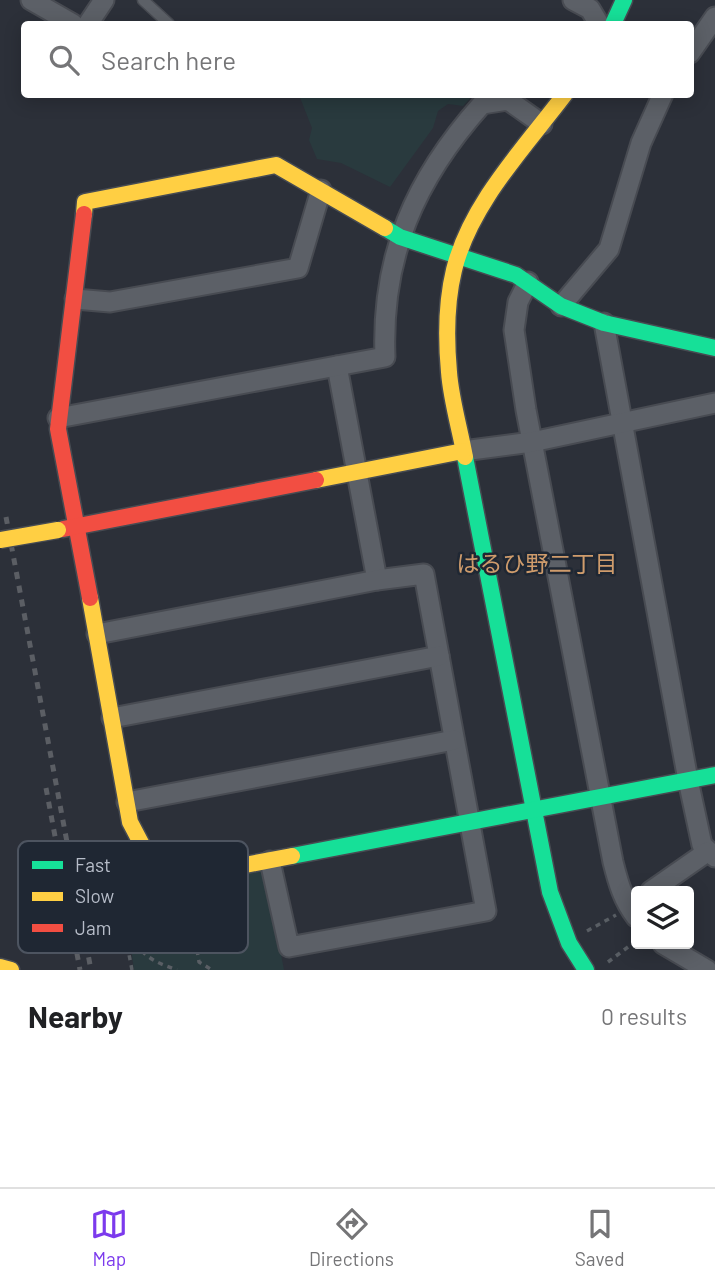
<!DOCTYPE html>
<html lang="en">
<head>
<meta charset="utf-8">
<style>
	:root { --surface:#fff; --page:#f2f2f2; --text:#202124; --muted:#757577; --line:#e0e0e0; --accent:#7c3aed }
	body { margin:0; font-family:Barlow,"Noto Sans JP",sans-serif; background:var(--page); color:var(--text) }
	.controls { position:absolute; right:21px; bottom:21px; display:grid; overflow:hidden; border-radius:7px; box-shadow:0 4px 18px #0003 }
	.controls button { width:63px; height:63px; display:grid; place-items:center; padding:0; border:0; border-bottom:2px solid var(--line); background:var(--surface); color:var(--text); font:35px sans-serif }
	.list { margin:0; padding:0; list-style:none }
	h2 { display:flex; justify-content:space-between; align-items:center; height:91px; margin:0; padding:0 28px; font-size:30px }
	h2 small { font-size:23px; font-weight:400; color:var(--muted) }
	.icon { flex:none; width:38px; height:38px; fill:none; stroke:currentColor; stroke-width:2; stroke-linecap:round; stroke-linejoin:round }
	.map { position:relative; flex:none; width:715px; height:970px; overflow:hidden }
	.search { position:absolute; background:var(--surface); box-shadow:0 4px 18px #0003; left:21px; right:21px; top:21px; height:77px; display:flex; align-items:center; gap:18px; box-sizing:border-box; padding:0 24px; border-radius:7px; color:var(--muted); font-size:26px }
	.sheet { height:217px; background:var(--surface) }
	nav { display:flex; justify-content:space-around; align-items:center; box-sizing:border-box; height:98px; border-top:2px solid var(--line); background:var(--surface); font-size:19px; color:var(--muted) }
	nav a { display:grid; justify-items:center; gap:4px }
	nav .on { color:var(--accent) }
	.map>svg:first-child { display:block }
	.green { fill:#293a3e }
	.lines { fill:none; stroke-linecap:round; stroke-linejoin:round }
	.lane-casing { stroke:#484b52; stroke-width:13 }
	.street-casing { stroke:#484b52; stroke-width:23 }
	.fast-casing { stroke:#474b52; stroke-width:19 }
	.slow-casing { stroke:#474b52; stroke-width:19 }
	.jam-casing { stroke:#474b52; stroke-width:19 }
	.path { stroke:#595e64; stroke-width:3.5; stroke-dasharray:5 5; stroke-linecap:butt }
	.lane { stroke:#5c6067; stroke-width:10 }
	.street { stroke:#5c6067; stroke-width:19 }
	.fast { stroke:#16e098; stroke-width:16 }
	.slow { stroke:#ffcf43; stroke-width:16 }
	.jam { stroke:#f24e42; stroke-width:16 }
	.rail { stroke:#5b5e64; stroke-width:5; stroke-dasharray:7 7; stroke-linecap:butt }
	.slow-bridge-casing { stroke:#474b52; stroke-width:19; stroke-linecap:butt }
	.slow-bridge { stroke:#ffcf43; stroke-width:16 }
	.labels { text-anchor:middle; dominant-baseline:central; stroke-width:5; stroke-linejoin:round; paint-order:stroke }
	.neighbourhood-label { font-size:23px; fill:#cf9c6c; stroke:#1f2733 }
	.key { fill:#1f2733; stroke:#4d5460; stroke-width:2 }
	.key-label { font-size:19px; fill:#b7bdc9 }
</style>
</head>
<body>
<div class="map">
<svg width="715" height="970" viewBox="0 0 715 970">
	<rect width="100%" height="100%" fill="#2c3039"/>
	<g class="green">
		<path d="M299 95H473L463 106 448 104 438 111 433 128 390 187 341 163 317 159 309 140 312 128Z"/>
		<path d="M258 870 266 875 284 970H134L124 897Z"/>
	</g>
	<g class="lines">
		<defs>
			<path id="lane" d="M143 0 169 24"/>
			<g id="street">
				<path d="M31 0 73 24"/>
				<path d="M573 0 590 9 599 24"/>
				<path d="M88 24 104 0"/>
				<path d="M690 53 715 17"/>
				<path d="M528 282 518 302 514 330 526 410 613 862C618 882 623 900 636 917"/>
				<path d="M75 299 110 302 298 268 321 190"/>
				<path d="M561 306 609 249 641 143 663 94"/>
				<path d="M604 323 688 780 702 845 715 857"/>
				<path d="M337 366 377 580"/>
				<path d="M58 418 385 357C381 256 415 179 482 104L508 100 542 124"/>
				<path d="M463 451 532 442 715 403"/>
				<path d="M97 634 377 580 424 574 486 911 289 947 270 861"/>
				<path d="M112 718 439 656"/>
				<path d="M127 802 454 740"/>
				<path d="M651 891 707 852"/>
				<path d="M663 944 707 970"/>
			</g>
			<g id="fast">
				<path d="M613 24 624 0"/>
				<path d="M385 228 400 237 516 275 561 306 604 323 715 348"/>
				<path d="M465 457 550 892 569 943 586 970"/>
				<path d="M292 856 715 775"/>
			</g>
			<g id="slow">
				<path d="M84 214 85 202 276 165 385 228"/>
				<path d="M465 457C460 429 451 400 449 372 446 339 446 303 454 270 470 204 525 147 565 94"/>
				<path d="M316 480 463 451"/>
				<path d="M90 598 130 822 161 881 292 856"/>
				<path d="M0 967 11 970"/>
			</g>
			<g id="jam">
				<path d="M84 214 58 429 90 598"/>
				<path d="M63 529 316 480"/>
			</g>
		</defs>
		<use href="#lane" class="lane-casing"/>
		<use href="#street" class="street-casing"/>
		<use href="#fast" class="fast-casing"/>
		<use href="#slow" class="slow-casing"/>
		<use href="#jam" class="jam-casing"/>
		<g class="path">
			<path d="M587 931 616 915"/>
			<path d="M136 943C145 959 161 964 177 970"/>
			<path d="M197 950 199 962 212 970"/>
			<path d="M608 962 636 941"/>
			<path d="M132 970 127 944 170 936"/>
		</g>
		<use href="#lane" class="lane"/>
		<use href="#street" class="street"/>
		<use href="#fast" class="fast"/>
		<use href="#slow" class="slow"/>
		<use href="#jam" class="jam"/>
		<g class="rail">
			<path d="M6 517 91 970"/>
			<path d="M46 788 80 970"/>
		</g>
		<defs>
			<path id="slow-bridge" d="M0 540 58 530"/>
		</defs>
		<use href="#slow-bridge" class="slow-bridge-casing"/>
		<use href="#slow-bridge" class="slow-bridge"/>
	</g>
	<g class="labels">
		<g class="neighbourhood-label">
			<text x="537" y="563">はるひ野二丁目</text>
		</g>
	</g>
	<rect x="18" y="841" width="230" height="112" rx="10" class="key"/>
	<rect x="32" y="861" width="31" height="8" fill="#16e098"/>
	<rect x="32" y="892" width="31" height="9" fill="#ffcf43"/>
	<rect x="32" y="924" width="31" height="8" fill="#f24e42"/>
	<g class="key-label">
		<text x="75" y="872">Fast</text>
		<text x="75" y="903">Slow</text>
		<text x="75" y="935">Jam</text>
	</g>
</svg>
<div class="controls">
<button><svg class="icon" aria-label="layers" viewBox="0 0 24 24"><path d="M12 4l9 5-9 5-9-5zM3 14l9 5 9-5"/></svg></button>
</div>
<div class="search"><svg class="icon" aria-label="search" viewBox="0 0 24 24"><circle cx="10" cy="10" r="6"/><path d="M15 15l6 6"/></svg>Search here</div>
</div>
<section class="sheet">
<h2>Nearby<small>0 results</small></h2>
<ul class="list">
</ul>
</section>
<nav>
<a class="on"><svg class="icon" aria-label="map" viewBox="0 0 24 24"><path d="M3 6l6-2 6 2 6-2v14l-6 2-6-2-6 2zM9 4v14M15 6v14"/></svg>Map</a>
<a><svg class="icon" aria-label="directions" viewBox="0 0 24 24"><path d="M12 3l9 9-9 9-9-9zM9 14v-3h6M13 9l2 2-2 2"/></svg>Directions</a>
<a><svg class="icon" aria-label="saved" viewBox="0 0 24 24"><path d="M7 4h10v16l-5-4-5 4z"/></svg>Saved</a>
</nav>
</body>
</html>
